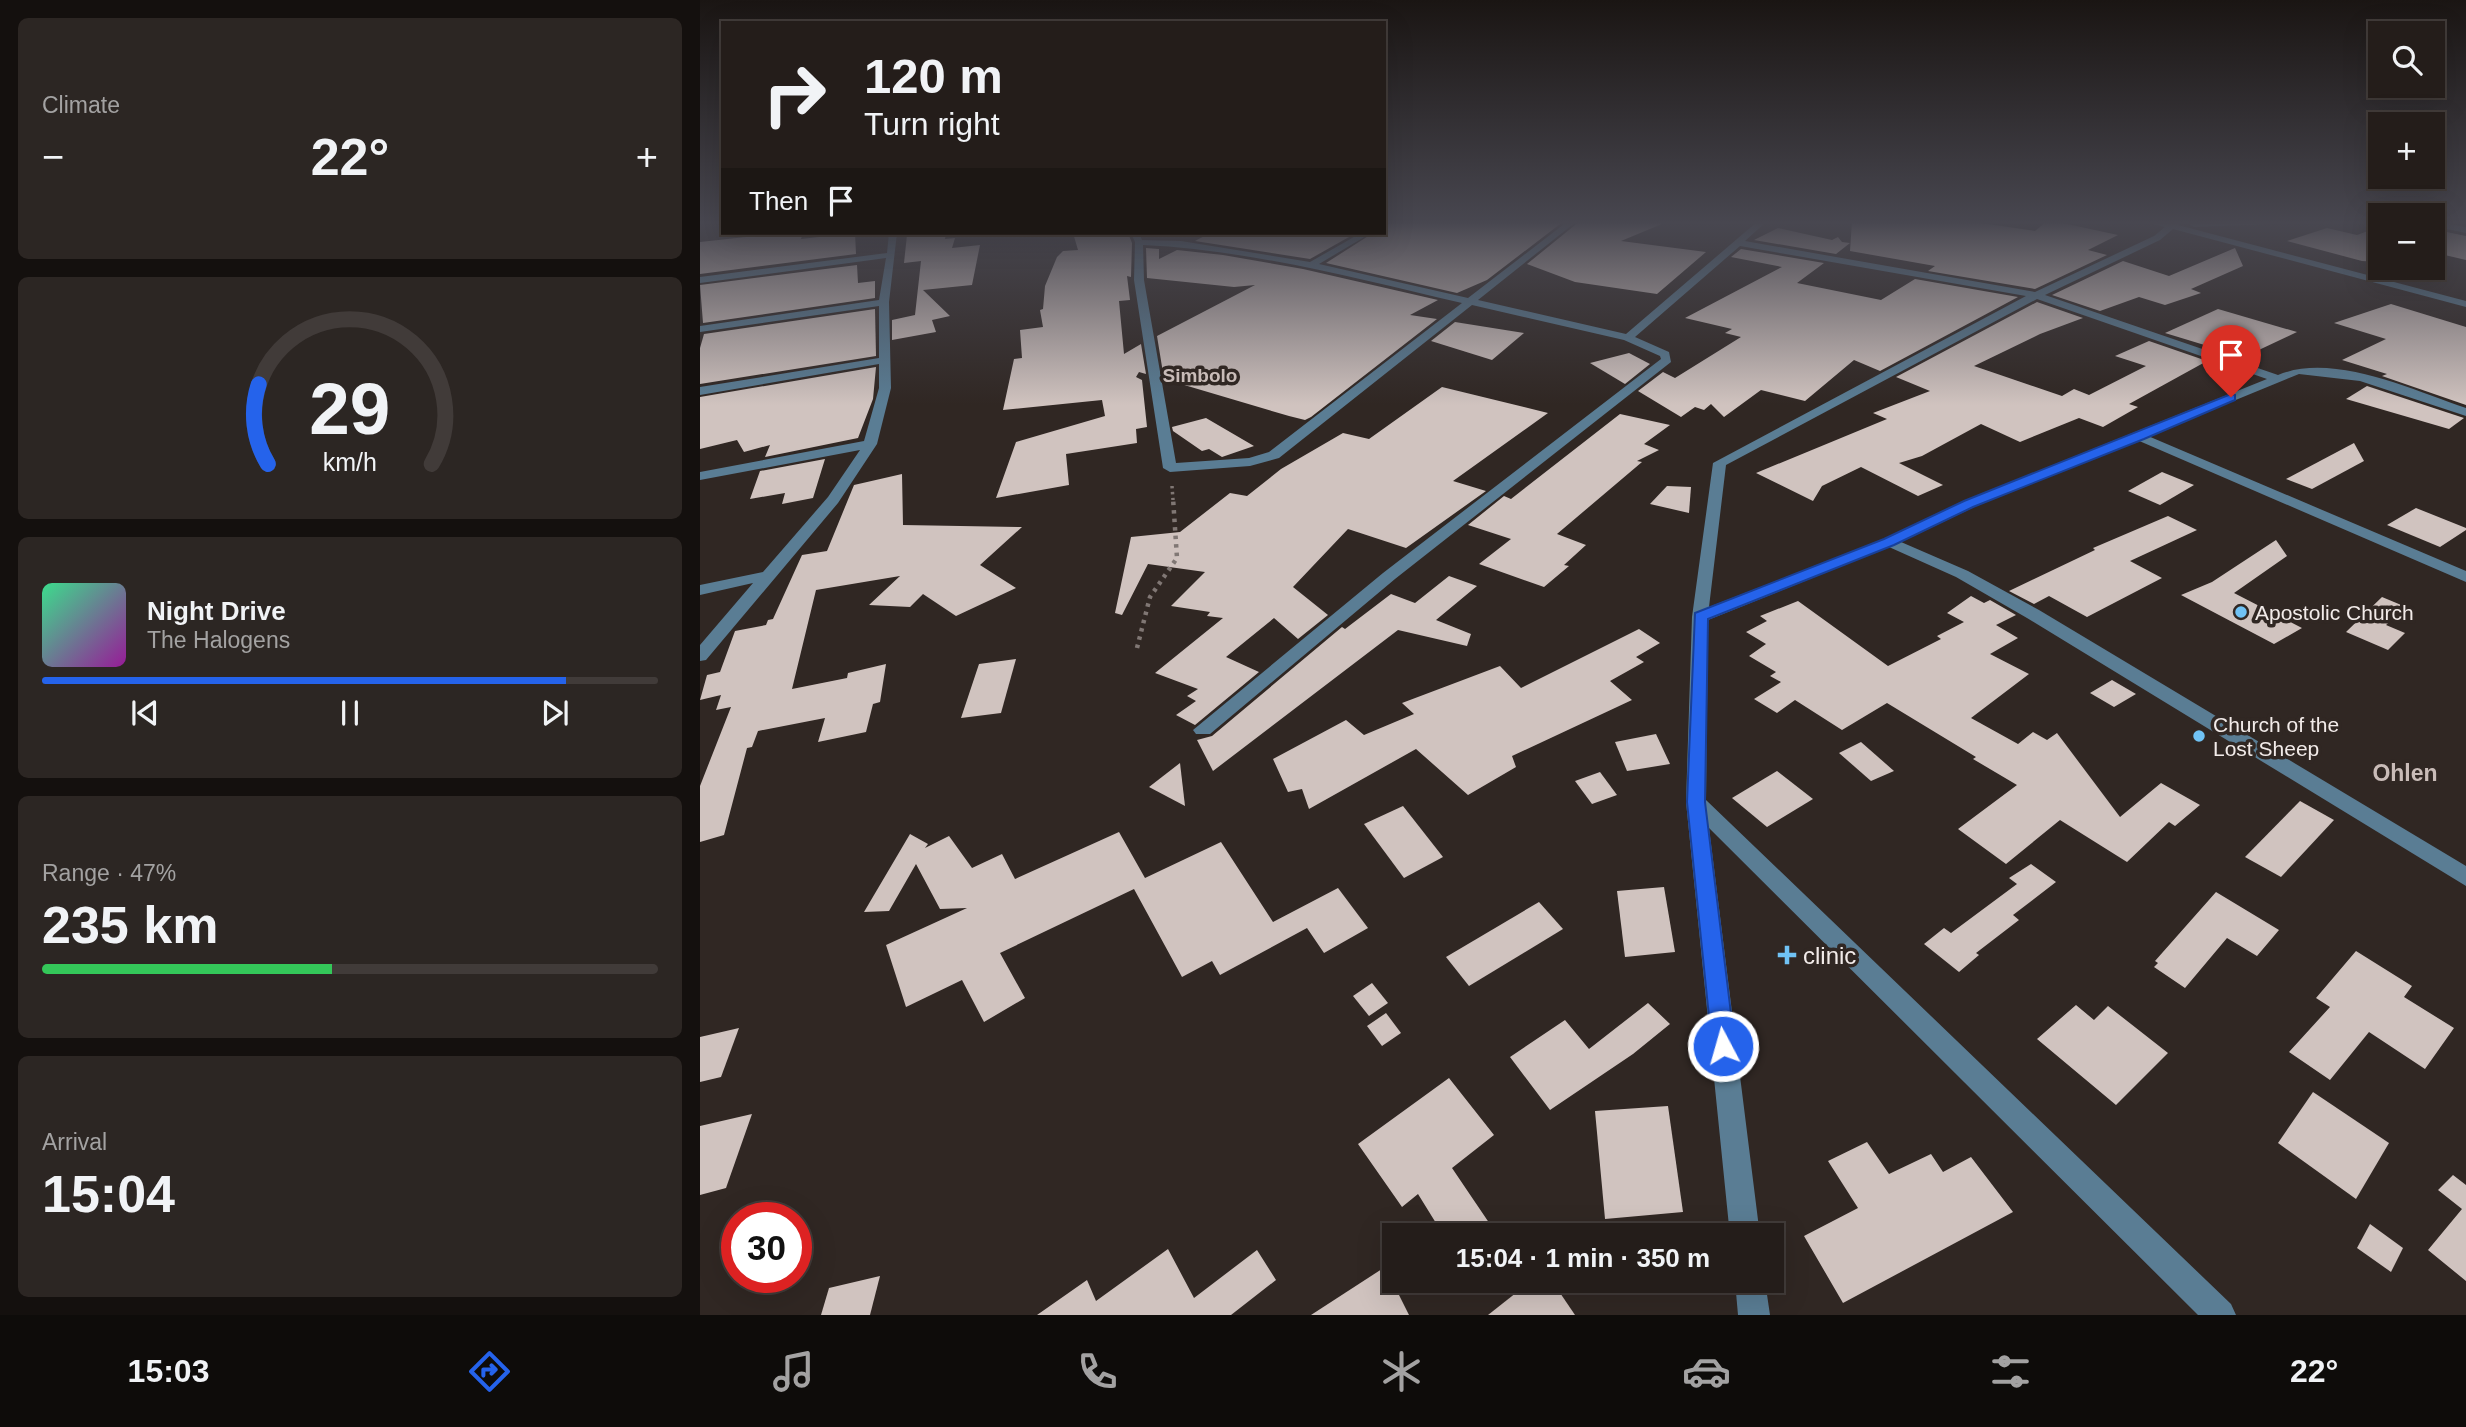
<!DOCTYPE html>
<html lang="en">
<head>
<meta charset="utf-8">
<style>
	:root { --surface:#241d1a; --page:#2c2623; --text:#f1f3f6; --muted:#a3a2a2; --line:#413b39; --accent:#2563eb }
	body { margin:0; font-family:Arial,sans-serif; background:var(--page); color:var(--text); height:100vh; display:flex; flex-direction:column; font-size:26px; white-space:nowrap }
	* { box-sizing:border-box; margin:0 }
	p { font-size:23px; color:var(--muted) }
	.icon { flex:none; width:38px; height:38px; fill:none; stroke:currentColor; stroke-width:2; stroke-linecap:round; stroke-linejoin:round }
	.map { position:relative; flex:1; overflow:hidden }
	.side { display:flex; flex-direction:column; gap:18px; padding:18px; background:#14100e; width:700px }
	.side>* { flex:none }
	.top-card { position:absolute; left:21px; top:21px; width:665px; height:214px; border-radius:0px; box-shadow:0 7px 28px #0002,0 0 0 2px var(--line); background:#241d1a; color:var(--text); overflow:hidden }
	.tools { position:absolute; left:1668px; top:21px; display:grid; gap:14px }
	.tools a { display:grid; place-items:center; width:77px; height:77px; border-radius:0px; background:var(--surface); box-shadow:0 7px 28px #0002,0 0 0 2px var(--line); font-size:35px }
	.speed { position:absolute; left:21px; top:1202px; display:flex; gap:14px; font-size:35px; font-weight:700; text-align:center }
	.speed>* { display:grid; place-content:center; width:91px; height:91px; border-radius:50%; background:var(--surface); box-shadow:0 7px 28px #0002,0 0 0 2px var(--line); line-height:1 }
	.speed .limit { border:10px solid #d22; background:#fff; color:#111 }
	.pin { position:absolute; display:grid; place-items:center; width:60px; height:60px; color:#fff; margin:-72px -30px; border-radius:50% 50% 50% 0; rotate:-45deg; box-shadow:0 0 7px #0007 }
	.pin .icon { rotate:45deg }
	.me { position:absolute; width:77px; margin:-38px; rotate:354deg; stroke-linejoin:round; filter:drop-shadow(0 0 5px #0008) }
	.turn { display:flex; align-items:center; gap:24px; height:147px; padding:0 28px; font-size:32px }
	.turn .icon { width:91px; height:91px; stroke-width:2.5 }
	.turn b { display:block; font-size:49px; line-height:60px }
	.then { display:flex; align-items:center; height:66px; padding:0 28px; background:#0003; gap:14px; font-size:26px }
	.big { font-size:52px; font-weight:700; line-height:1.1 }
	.side .tile { flex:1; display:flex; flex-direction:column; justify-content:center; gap:10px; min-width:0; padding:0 24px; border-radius:10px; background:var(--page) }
	.side .dial { align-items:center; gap:0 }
	.dial svg { height:182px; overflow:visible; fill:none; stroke:var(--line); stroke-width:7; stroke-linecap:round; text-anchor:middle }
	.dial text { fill:var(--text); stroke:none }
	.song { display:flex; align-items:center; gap:21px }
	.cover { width:84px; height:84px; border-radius:10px; background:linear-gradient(135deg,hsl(150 70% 55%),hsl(300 70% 35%)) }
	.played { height:7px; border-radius:4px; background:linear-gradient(90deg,var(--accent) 85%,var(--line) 85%) }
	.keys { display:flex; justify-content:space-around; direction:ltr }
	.heat { display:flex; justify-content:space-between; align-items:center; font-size:38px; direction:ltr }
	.charge { height:10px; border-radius:5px; background:linear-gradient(90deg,#34c759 47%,var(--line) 0) }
	.trip { position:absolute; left:682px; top:1223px; width:402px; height:70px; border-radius:0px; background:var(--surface); box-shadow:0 7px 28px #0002,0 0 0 2px var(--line); font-weight:700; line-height:70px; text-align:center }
	.menu { display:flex; height:112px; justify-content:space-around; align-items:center; background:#0e0c0a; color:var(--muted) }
	.menu .icon { width:49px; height:49px }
	.menu .active { color:var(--accent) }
	.menu b { font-size:32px; color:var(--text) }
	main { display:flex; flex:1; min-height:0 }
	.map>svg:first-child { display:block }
</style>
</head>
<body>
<main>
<section class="side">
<div class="tile"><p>Climate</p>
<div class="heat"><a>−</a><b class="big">22°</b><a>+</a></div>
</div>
<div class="tile dial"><svg viewBox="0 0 100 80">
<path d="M14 69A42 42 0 1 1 86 69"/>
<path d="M14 69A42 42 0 0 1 10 34" stroke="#2563eb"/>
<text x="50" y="56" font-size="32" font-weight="700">29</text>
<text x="50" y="72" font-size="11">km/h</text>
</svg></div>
<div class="tile">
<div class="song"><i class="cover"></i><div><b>Night Drive</b><p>The Halogens</p></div></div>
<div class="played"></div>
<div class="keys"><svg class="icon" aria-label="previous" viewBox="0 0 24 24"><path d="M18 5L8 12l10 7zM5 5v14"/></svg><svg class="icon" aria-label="pause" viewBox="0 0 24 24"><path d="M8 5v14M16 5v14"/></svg><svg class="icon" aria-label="next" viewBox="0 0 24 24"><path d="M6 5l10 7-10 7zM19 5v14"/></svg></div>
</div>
<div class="tile"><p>Range · 47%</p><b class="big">235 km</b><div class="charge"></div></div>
<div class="tile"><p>Arrival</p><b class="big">15:04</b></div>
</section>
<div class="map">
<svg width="1766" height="1315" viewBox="0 0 1766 1315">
	<rect width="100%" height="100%" fill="#302723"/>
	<g fill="#d0c3bf">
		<polygon points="693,221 864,221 787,280 757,293 626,263 673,233 684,233 684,227"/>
		<polygon points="880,221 969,221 921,241 1006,252 957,294 875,282 827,264"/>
		<polygon points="1152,221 1267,221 1335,231 1347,221 1353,221 1418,235 1388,250 1407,255 1335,289 1228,271 1235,266 1150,251"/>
		<polygon points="1078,228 1132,240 1138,237 1142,242 1150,243 1136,254 1054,240"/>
		<polygon points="1627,228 1657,235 1668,231 1680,234 1680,262 1662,261 1587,241"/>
		<polygon points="1732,229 1766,236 1766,260 1732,252"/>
		<polygon points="83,233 103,233 101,239 155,233 156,254 0,274 0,242"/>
		<polygon points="246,233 245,239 255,238 252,248 280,245 272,285 223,290 250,316 232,320 236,332 192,340 192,320 215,315 221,261 204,263 207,235"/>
		<polygon points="373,233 428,233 432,243 431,277 427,276 430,300 419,301 424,354 441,344 446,374 439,372 436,377 442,380 447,427 436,429 437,443 366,454 369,485 296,498 316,442 405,416 402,400 303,410 314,359 322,358 320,330 343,327 340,310 343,309 345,286 357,257 363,251 378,250"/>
		<polygon points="510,233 656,233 610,259 495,241"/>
		<polygon points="446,248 459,249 459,259 477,250 523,255 603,269 738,300 710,315 737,319 611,417 605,420 589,416 464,379 457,336 555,285 534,287 447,278"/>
		<polygon points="1535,248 1543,266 1491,289 1501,293 1465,305 1439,297 1400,311 1352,295 1423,261 1469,276"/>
		<polygon points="1041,249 1124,263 1097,283 1181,300 1215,279 1318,297 1180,371 1154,360 1105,401 1061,390 1024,417 1011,404 1004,410 995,407 981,417 938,391 963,372 975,378 1041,337 1025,333 1032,329 985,318 1082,267 1031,257"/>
		<polygon points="157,265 158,283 175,281 175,298 3,323 0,285"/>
		<polygon points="1337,302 1383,318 1340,334 1274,366 1362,396 1374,389 1389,395 1446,366 1415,356 1449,341 1507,361 1429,404 1438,407 1403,427 1379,418 1320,442 1281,424 1222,456 1199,463 1243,485 1218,496 1161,467 1122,486 1113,501 1056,473 1187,419 1173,413 1230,391 1196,377"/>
		<polygon points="1691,304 1766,327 1766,405 1682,376 1687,374 1642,360 1686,339 1634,323"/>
		<polygon points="175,309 176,356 0,384 0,348 4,334"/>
		<polygon points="1518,309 1597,332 1544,357 1465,333"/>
		<polygon points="755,322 824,333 792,360 731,341"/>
		<polygon points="929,353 950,364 925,384 890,363"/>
		<polygon points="176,367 173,399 158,438 65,457 70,445 44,452 37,440 0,449 0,397"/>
		<polygon points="1667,386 1764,418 1749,429 1646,399"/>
		<polygon points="742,387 848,413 753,481 786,491 706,548 648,529 593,587 628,615 598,639 574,618 526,657 559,672 495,725 476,715 496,701 487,696 498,689 455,673 523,618 507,616 510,612 471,606 505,572 448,564 422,615 415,613 431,537 480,532 530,493 547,496 581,469 643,433 669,439"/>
		<polygon points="920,414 970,425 944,444 959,450 937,461 942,462 857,534 886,545 864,565 869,566 844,587 779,564 811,539 768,525 804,496 811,499"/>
		<polygon points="506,418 554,446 522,457 509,449 502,451 473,431 472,427"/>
		<polygon points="1654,443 1664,461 1612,489 1586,479"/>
		<polygon points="125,459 113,498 82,504 85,493 50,499 60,471"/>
		<polygon points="1462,472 1494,485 1460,505 1428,491"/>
		<polygon points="202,474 203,525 322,527 280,565 316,588 256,616 223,594 210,607 169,605 200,576 116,590 92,689 147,678 148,673 186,664 180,702 173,704 166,732 118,742 125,718 58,731 52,747 47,748 24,835 0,842 0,786 31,707 16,710 21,695 0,700 7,675 20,672 35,631 66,625 68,620 73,619 102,555 127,551 154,485"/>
		<polygon points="967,486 991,487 989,513 950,504"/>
		<polygon points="1716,508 1766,528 1766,530 1740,547 1687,525"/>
		<polygon points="1468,516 1497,530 1430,561 1462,578 1387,617 1349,596 1334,604 1309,591 1395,550 1393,548"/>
		<polygon points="1576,540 1587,556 1534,593 1602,628 1574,644 1481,595 1512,582"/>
		<polygon points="749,576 777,586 736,620 771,634 767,646 698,630 513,771 497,740 512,736 642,627 645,629 691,594 715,603"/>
		<polygon points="1271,596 1284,603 1290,600 1316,615 1296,625 1318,638 1290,654 1329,674 1271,718 1318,744 1333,732 1347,740 1357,733 1420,817 1461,783 1500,805 1475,826 1469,822 1427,862 1360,820 1306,864 1258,829 1317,785 1273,759 1276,757 1187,703 1142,730 1095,700 1077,713 1054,699 1081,682 1070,676 1076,672 1049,656 1066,644 1046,632 1067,621 1060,616 1098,601 1188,666 1241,639 1237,636 1264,622 1247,613"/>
		<polygon points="1682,597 1706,607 1686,625 1705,633 1688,650 1646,632"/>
		<polygon points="939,629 960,643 936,657 944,662 910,681 932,700 812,756 816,767 768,795 716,749 609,809 602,789 588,792 573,759 646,720 664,735 714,714 702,703 800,666 821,688"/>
		<polygon points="316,659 301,713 261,718 279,664"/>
		<polygon points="1412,680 1436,694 1414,707 1390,693"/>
		<polygon points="956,734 970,764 927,771 915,742"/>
		<polygon points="1161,742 1194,771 1171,781 1139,753"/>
		<polygon points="480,763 485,806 449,787"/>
		<polygon points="1077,771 1113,799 1067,827 1032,798"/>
		<polygon points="900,772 917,795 892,804 875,781"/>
		<polygon points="1600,801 1634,820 1581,877 1545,857"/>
		<polygon points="703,806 743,857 704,878 664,824"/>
		<polygon points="419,832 445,878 521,842 573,922 638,888 668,928 624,953 607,928 520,975 512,961 482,977 434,889 300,953 325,998 284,1022 262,980 206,1007 186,945 267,908 240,909 216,864 189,911 164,912 210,834 228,844 225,848 249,836 272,868 302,854 315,879"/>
		<polygon points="1331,864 1356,882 1313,915 1319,920 1276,953 1279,955 1259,972 1224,944 1244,928 1251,933 1317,884 1309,878"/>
		<polygon points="964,887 975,952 925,957 917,891"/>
		<polygon points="1516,892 1579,930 1557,956 1527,938 1485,988 1454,967 1458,963 1455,961"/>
		<polygon points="839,902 863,929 769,986 746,957"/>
		<polygon points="1656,951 1712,986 1704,997 1754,1028 1725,1069 1669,1032 1630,1080 1589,1052 1630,1007 1616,998"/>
		<polygon points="672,983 688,1003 669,1016 653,996"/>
		<polygon points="948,1003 970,1024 933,1054 850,1110 810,1057 865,1020 889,1049"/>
		<polygon points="1376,1005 1394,1020 1408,1006 1468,1053 1416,1105 1337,1039"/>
		<polygon points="686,1013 701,1033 682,1046 667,1026"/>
		<polygon points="39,1028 21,1077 0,1082 0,1037"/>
		<polygon points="749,1078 794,1135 752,1168 798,1236 744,1236 718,1194 702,1207 658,1144"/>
		<polygon points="1613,1092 1689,1143 1656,1199 1578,1143"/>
		<polygon points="968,1106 983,1212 905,1219 895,1111"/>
		<polygon points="52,1114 26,1188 0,1195 0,1126"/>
		<polygon points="1167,1142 1189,1174 1231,1154 1243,1172 1271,1157 1313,1212 1143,1303 1104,1236 1158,1208 1128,1161"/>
		<polygon points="1753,1175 1766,1185 1766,1281 1728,1250 1762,1209 1738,1190"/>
		<polygon points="1670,1224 1703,1248 1691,1272 1657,1248"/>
		<polygon points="468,1249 494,1298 557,1250 576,1280 531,1315 337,1315 387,1280 396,1301"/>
		<polygon points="685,1267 709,1315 611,1315"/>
		<polygon points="180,1276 170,1315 121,1315 129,1288"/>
		<polygon points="831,1281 852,1281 875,1315 788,1315"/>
	</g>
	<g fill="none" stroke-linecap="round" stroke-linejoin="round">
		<polyline stroke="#807774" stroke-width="3.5" stroke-dasharray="2.5 3.5" stroke-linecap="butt" points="472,486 473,500"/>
		<polyline stroke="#807774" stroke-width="4.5" stroke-dasharray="3.5 5" stroke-linecap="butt" points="437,648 450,597 477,558 473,498"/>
		<g fill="#5a7d94" fill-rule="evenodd">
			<polygon points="684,221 691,221 684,225"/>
			<path d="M868 221H877L778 300 926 334 1058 221H1067L1045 241 1335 292 1454 236 1465 227 1441 221H1481L1478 225 1766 301V307L1473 229 1460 240 1345 295 1578 375C1633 352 1712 390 1766 408V416L1660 381 1599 374 1448 436 1766 571V582L1437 440 1274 507 1201 542 1268 571 1339 610 1766 866V886L1327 618 1256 577 1189 547 1008 620 1006 800 1531 1304 1536 1315H1498L1009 828 1060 1236H1030L986 802 992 617 1013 463 1326 296 1040 246 935 337 969 352 971 362 695 579 510 734H496L493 730 683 573 961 359 960 356 924 340 772 305 579 458 550 466 470 472 463 468 434 280 435 242 431 233H439L442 240 481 241 610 262 661 233H671L619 264 768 298ZM443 245C551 250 657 279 762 303L569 452 549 458 476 463 444 280ZM1337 299 1567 379 1264 501 1184 539 1009 607 1026 465Z"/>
			<polygon points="1574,221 1570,224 1494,227 1490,224 1508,221"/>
			<polygon points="1732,221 1766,227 1766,233 1732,226"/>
			<polygon points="189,233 197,233 189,302 191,388 177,444 138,503 6,660 0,661 0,645 53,583 0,595 0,585 63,572 128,497 160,450 0,480 0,472 164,441 179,388 179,364 0,395 0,387 179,358 179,306 0,332 0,326 179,300 186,258 0,283 0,277 187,253"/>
			<polygon points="1035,1281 1065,1281 1070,1315 1038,1315"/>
		</g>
	</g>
	<linearGradient id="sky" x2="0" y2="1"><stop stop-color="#1a1513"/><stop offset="0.55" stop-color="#484750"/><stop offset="1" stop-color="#484750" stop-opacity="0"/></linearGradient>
	<rect width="1766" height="405" fill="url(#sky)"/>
	<polygon fill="#2563eb" stroke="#184099" stroke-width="2" points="1531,394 1535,395 1535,400 1444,439 1273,507 1194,545 1008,619 1005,802 1035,1046 1032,1053 1023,1056 1015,1053 1012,1046 987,802 995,613 1184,539 1264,501"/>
	<g fill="#70c2f4" stroke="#302723" stroke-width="2.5">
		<circle cx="1541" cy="612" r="7"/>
		<circle cx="1499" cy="736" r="7"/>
		<path d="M1083.5 944.5h7v7h7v7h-7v7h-7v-7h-7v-7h7z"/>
	</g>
	<g text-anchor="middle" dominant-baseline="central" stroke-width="7" stroke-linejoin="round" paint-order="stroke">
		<g font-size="19" font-weight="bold" fill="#c9bcb8" stroke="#302723">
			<text x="500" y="375">Simbolo</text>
		</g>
		<g font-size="21" fill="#f2ebe9" stroke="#302723" text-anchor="start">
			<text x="1555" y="612">Apostolic Church</text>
			<text x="1513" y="724">Church of the<tspan x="1513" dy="24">Lost Sheep</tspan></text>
		</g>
		<g font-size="23" font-weight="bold" fill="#c9bcb8" stroke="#302723">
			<text x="1705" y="773">Ohlen</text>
		</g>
		<g font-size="24" fill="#f2ebe9" stroke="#302723" text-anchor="start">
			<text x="1103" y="955">clinic</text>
		</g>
	</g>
</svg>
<div class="tools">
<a><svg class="icon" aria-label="search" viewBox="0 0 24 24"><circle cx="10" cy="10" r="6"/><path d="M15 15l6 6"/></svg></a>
<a>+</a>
<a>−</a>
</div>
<div class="speed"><div class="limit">30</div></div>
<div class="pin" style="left:1531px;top:397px;background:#d93025"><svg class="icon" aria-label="arrive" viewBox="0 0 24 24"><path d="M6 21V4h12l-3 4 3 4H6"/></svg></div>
<svg class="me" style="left:1023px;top:1046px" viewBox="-20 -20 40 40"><circle r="17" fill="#2563eb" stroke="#fff" stroke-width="3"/><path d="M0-11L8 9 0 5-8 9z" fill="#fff"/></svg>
<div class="trip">15:04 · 1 min · 350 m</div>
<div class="top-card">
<div class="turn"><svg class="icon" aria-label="right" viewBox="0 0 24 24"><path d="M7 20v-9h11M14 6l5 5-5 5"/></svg><div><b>120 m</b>Turn right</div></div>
<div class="then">Then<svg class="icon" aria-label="arrive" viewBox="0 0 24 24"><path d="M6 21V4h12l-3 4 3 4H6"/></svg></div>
</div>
</div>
</main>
<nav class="menu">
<b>15:03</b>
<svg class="icon active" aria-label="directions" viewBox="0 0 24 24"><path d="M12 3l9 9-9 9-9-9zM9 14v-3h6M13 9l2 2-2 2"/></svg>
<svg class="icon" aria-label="music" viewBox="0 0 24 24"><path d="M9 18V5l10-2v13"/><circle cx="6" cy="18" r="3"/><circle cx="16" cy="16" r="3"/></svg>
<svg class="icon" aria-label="phone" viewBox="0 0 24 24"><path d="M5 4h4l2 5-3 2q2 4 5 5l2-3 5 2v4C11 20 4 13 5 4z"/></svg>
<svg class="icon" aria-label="climate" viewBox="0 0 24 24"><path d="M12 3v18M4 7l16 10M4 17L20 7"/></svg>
<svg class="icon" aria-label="car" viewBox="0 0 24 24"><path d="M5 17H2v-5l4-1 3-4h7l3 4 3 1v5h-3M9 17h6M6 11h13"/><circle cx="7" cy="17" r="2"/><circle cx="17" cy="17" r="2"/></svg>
<svg class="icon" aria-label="filters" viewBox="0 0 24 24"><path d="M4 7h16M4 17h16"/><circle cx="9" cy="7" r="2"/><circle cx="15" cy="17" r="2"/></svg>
<b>22°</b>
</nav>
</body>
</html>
